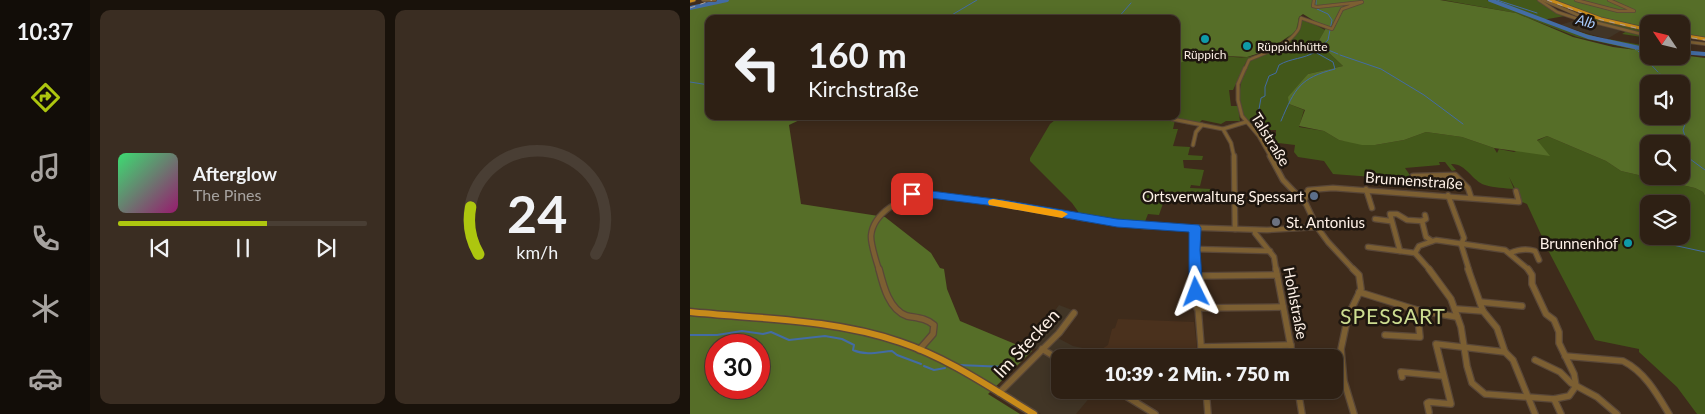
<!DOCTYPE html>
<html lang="de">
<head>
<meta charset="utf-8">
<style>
	:root { --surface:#2e2014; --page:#3a2d22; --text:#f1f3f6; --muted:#a7a3a0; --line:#493e34; --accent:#adc60f }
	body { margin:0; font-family:Lato,sans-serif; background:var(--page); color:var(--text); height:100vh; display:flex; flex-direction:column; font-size:19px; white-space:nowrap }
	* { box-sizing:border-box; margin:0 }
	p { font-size:16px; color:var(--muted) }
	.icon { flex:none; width:28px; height:28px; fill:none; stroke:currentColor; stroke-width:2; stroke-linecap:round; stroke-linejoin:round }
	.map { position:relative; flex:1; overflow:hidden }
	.details { display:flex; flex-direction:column; gap:10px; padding:10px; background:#19120b; width:600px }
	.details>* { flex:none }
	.guide { position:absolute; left:15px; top:15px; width:475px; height:105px; border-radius:10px; box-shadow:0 2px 12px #0003,0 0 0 1px var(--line); background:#2e2014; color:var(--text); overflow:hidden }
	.needle { width:32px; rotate:305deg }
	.tools { position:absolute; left:950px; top:15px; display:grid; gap:10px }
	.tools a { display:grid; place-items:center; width:50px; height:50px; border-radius:10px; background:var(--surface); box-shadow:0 2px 12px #0003,0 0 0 1px var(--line); font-size:25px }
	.speed { position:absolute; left:15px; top:334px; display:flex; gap:10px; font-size:25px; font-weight:700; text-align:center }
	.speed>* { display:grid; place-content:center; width:65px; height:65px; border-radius:50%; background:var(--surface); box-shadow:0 2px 12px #0003,0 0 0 1px var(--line); line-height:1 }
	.speed .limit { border:8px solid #d22; background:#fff; color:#111 }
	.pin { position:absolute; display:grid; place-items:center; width:42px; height:42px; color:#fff; margin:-21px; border-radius:10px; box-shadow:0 2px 8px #0006 }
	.me { position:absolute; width:55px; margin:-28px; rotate:357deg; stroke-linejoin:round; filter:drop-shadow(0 0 4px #0008) }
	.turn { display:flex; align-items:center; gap:18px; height:105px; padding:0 20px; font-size:22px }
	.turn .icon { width:65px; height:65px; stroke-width:2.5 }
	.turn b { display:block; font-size:35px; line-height:42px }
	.details .card { flex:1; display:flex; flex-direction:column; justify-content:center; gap:8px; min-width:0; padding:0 18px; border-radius:10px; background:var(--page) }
	.details .dial { align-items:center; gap:0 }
	.dial svg { height:130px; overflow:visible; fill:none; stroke:var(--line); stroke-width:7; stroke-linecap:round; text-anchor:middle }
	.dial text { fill:var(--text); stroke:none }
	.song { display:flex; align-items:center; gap:15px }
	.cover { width:60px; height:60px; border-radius:8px; background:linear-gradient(135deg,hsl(140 70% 55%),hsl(320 70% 35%)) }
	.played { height:5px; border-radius:2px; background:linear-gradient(90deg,var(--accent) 60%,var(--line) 60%) }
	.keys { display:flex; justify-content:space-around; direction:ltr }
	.details .tiles { flex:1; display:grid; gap:10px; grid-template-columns:repeat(2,1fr) }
	.trip { position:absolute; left:361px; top:349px; width:292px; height:50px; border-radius:10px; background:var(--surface); box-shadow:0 2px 12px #0003,0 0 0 1px var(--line); font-weight:800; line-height:50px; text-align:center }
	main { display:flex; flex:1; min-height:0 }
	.tabs { display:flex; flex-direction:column; width:90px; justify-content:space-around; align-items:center; background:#120d08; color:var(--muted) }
	.tabs .icon { width:35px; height:35px }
	.tabs .current { color:var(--accent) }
	.tabs b { font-size:22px; color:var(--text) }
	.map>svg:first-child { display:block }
</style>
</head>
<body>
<main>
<nav class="tabs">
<b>10:37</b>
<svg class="icon current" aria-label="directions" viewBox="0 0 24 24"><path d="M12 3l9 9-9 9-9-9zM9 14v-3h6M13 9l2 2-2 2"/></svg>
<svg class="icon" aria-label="music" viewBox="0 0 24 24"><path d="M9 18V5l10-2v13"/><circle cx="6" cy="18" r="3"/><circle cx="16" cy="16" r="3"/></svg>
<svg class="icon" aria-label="phone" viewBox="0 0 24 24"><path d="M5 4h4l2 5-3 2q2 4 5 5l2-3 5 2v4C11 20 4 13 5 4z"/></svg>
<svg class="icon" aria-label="climate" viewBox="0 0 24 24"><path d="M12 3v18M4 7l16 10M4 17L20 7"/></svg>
<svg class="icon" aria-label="car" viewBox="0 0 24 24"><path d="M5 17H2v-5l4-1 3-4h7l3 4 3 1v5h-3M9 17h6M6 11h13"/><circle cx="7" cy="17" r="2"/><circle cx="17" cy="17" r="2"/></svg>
</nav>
<section class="details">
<div class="tiles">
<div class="card">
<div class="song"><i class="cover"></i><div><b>Afterglow</b><p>The Pines</p></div></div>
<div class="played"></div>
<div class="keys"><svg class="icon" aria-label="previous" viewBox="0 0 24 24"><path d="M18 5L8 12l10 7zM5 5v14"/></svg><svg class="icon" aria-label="pause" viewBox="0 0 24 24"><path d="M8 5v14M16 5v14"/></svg><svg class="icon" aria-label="next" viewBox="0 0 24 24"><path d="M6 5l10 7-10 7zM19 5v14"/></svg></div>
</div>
<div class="card dial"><svg viewBox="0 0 100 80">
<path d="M14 69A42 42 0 1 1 86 69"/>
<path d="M14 69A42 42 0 0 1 9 40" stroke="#adc60f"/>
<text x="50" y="56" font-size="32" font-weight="700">24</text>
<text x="50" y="72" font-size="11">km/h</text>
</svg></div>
</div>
</section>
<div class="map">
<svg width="1015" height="414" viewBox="0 0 1015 414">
	<rect width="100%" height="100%" fill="#3e2b1b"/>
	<g fill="#413526">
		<polygon points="892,18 932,30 917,39 870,25"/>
		<polygon points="369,305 382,310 375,321 362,335 383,346 393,348 384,357 370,358 370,390 406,390 386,414 351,414 315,393 315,391 353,352 340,346"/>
	</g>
	<polygon fill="#4a311d" points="428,319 504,322 508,357 407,357 412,349 418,345 422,329 425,328"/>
	<g fill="#43581a" fill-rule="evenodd">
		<polygon points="753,0 797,0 822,9 801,0 847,0 875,16 852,20 825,10 866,27 946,50 887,37 826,13"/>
		<polygon points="854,0 859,0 955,30 954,35 959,36 959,50 923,42 918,39 957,46 952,37 932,34 937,31 893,18 899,15"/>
		<path d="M613 18 635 30 624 49 637 51 653 66 618 74 599 104 614 110 609 127 634 131 649 140 685 145 714 140 736 132 772 137 804 148 807 153 809 149 824 152 857 136 916 161 931 171 1005 188 1013 192 1015 196V414H1007L987 387 949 352V349L905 340 859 252 837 204 832 202 819 177 824 189C815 188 804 188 795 185 782 181 776 163 761 164L766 170 762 171 755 162H749L750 165 715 168 726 184 685 182 683 177 643 174 634 161 608 157 604 152 605 145 580 142 576 136 586 135V130H568L559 121H557C543 103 552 81 556 62L543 90H539L541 106H548L550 121H536L531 124 512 120 509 123 480 119 485 120 483 129H488L483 146 500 147 498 155 513 156 512 160H493L494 168 514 170 510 186 501 185 500 188 521 189V194L477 192 469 215 458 214 454 224 392 217 382 203 340 161V158L360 124 370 116H486V64C495 61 506 55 516 55 529 54 545 59 558 57 577 54 604 41 607 20ZM959 204H991V236H959Z"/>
	</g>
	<g fill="#566e28" fill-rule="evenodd">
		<path d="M29 0H750L826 13 883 37 923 47 946 50 910 41 843 18 923 42 959 50V56L991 55 1015 58V196L1013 192 1005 188 931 171 916 161 857 136 847 140 860 156 804 148 772 137 736 132 714 140 685 145H672L649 140 634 131 609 126 615 110 599 104 598 97 618 74 653 66 637 51 624 49 636 28 613 14 609 17 606 30 602 34 579 50 557 57 514 55 486 64V19H19V116H118L99 125 111 204 195 217 241 253 250 268 254 269 257 289 270 321 342 351 298 394 330 414H0V9ZM959 84H991V116H959ZM959 144H991V176H959ZM26 345H69V388H26Z"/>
		<polygon points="863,0 1015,0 1015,38 991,34 991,24 959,24 959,29 921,21"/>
	</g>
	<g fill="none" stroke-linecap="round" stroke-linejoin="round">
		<g stroke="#436ca4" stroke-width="1">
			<polyline points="626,0 626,6"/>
			<polyline points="807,0 847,13"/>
			<polyline points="255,19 287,0"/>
			<polyline points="427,19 441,3"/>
			<polyline points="631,47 648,54"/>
			<polyline points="945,48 946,50"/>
			<polyline points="948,51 968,72"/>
			<polyline points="650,55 691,69 734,95 773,124"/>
			<polyline points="970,74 973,76 974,84"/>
			<polyline points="0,82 19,85"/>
			<polyline points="988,116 995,124 993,130 997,143 996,152 1000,159 1015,170"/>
			<path d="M591 121C605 88 610 78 645 69L643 62 625 52 638 40 642 20 638 14 627 9"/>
			<path d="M566 126 571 98 575 96V87L579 76 586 73 589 65C601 58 614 59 625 52"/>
			<polyline points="969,242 1015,252"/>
		</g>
		<g stroke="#436ca4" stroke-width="2">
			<path d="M0 335H27L52 331 73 334 81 332 99 340 135 336 152 339 164 345 163 350C176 356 189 352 202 351L207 355 231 364"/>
			<polyline points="268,365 317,367"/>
			<polyline points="234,366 244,370 255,368"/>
		</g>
		<g stroke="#436ca4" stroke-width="4">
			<polyline points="800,0 898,37 959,50"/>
			<polyline points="0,8 37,0"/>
			<polyline points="991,52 1015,54"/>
		</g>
		<g stroke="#594738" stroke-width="4">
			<g id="minor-far3">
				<polyline points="13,0 25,0"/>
				<polyline points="849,0 867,12 888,19"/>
				<polyline points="853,0 904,22 959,36"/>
				<polyline points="886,0 928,11 944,11 919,0"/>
				<polyline points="991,41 1015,44"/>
				<path d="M555 69 559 60C575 53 598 46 608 30 610 27 610 21 611 18L642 29 652 9 672 2 627 7 623 6 624 0"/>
			</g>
		</g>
		<g stroke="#594738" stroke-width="5">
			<g id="minor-far2">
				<polyline points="555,68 548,84 548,100 552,116 569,136 581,157"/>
				<polyline points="482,119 533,129 541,143 544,157"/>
				<polyline points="533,129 556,122"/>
				<polyline points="503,145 506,132 512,125"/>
			</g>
		</g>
		<g stroke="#594738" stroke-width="7">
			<g id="minor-far1">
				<polyline points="544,156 545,229"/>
				<polyline points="580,156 593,180 616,204 627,227 638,242 664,270"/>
				<polyline points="723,176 765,175 778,188 781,197"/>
				<polyline points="676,189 682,208"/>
				<polyline points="758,195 774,238 771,244 779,270"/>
				<polyline points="614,202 618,190 643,188 829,202 826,191"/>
				<polyline points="685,219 700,221"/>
				<polyline points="732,221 736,237 742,241"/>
				<polyline points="732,221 736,219 735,215"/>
				<polyline points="505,228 506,270"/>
				<polyline points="565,230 565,233 584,257 586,270"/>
				<polyline points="678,247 725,253"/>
				<polyline points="504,249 580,251"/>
				<polyline points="710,251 700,214 707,214 717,220 732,221"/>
				<path d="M820 253C829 249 836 248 845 251L849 260"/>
				<path d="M189 270C186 260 181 246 181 236 183 212 213 197 233 194L313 203 393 218 455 226 577 230 627 227"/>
				<polyline points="740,270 725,253 729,246 746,240 815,250 839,270"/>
			</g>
		</g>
		<g stroke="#594738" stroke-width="8">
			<g id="minor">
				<path d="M189 269C193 285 199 310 217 316 227 318 236 318 244 325L243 334 229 350"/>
				<polyline points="505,269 512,358"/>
				<polyline points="586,269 603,358"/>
				<polyline points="663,269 669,275 671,289 658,316 651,349 654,381 664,414"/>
				<polyline points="739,269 761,299 771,327 777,366 782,383 795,394 864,399 879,396 886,386 884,374 869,343 869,332 864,320 856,314 842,284 842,275 838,269"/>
				<polyline points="778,269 793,311 807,328 815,352 823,360 845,414"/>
				<polyline points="505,276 587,275"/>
				<polyline points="669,292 727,310 767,317"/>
				<polyline points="790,302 832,306"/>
				<polyline points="507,308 593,307"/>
				<polyline points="766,309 793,311"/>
				<polyline points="695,335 730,337 727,310"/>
				<polyline points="511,347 601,345"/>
				<polyline points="352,349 370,360"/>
				<path d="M875 356 933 361C955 372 967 394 979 414"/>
				<polyline points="845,360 870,372 881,383 907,397 927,414"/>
				<polyline points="712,377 711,372 753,376"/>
				<polyline points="426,390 465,414"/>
				<polyline points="516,390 518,414"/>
				<polyline points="608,390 612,414"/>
				<polyline points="516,391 582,390"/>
				<polyline points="309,393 369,333 384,313"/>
				<polyline points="864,399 871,414"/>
				<polyline points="445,401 453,390"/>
				<polyline points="739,412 737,403 739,402 761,404 746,344 815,352"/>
			</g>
		</g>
		<g stroke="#594738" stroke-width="4.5">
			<g id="major-far1">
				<polyline points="860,0 911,19 959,30"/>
				<polyline points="0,1 4,0"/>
				<polyline points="991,35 1015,39"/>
			</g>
		</g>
		<g stroke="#594738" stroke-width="9">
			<path id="major" d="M0 312C70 319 143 319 210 342 258 358 301 388 344 414"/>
		</g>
		<use href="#minor-far3" stroke="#7c5f32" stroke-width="2.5"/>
		<use href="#minor-far2" stroke="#7c5f32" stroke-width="3"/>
		<use href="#minor-far1" stroke="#7c5f32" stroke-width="4.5"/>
		<use href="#minor" stroke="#7c5f32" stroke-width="5.5"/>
		<use href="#major-far1" stroke="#c88b1a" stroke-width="3"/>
		<use href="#major" stroke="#c88b1a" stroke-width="6"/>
		<g stroke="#b0a194" stroke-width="1" stroke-dasharray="5.5 5.5" stroke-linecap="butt">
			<polyline points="857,0 908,19 959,31"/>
			<polyline points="0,8 22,0"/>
			<polyline points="991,36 1015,40"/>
		</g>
	</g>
	<polygon fill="#1a73e8" stroke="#114b97" points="233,190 313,200 427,219 509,225 511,228 510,250 513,292 511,295 501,295 499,292 499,232 427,227 313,207 233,197 222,198 216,194 222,191"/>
	<polygon fill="#f59e0b" points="303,199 372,211 378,214 372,218 299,205 298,202 299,200"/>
	<g fill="#0f9aa8" stroke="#1e160f" stroke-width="2">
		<circle cx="515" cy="39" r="5"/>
		<circle cx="557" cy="46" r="5"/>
		<circle cx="938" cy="243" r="5"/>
	</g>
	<circle fill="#5c6f8a" stroke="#1e160f" stroke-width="2" cx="624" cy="196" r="5"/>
	<circle fill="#6b7280" stroke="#1e160f" stroke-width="2" cx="586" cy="222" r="5"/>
	<g text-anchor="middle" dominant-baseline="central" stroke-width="5" stroke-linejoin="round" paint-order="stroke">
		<g font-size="12" fill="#fef1e7" stroke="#1e160f" text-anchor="start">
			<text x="567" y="46">Rüppichhütte</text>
			<text x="515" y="54" text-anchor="middle">Rüppich</text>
		</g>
		<g font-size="14" font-style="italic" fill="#a8cbfc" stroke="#1e160f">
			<text transform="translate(896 21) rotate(15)">Alb</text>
		</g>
		<g font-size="15" fill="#fef1e7" stroke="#1e160f">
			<text transform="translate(581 139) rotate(58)">Talstraße</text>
			<text transform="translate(724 180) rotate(4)">Brunnenstraße</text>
			<text transform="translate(606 303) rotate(79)">Hohlstraße</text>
		</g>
		<g font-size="15" fill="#fef1e7" stroke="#1e160f" text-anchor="end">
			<text x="614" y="196">Ortsverwaltung Spessart</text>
			<text x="596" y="222" text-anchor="start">St. Antonius</text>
			<text x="928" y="243">Brunnenhof</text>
		</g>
		<g font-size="18" fill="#fef1e7" stroke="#1e160f">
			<text transform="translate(336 343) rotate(-47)">Im Stecken</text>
		</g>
		<g font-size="21" letter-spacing="1" fill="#ccdc90" stroke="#1e160f">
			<text x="703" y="315">SPESSART</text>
		</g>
	</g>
</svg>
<div class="tools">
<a><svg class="needle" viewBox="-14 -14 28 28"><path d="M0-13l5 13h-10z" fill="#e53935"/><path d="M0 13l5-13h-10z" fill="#a7a3a0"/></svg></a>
<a><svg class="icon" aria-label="sound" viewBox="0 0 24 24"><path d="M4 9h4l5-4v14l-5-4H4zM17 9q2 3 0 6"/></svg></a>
<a><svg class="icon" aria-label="search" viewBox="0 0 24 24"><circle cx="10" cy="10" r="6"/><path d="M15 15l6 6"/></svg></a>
<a><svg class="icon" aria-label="layers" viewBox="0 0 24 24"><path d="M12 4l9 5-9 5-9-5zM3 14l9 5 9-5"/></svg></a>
</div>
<div class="speed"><div class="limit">30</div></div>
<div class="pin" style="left:222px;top:194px;background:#d93025"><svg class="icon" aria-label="arrive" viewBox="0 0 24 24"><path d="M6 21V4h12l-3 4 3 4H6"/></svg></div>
<svg class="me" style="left:506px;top:292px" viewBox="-20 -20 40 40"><path d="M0-17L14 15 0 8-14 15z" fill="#1a73e8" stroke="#fff" stroke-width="4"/></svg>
<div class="trip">10:39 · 2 Min. · 750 m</div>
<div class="guide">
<div class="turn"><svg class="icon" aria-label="left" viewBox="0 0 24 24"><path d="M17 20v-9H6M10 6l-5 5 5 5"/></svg><div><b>160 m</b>Kirchstraße</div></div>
</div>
</div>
</main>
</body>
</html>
